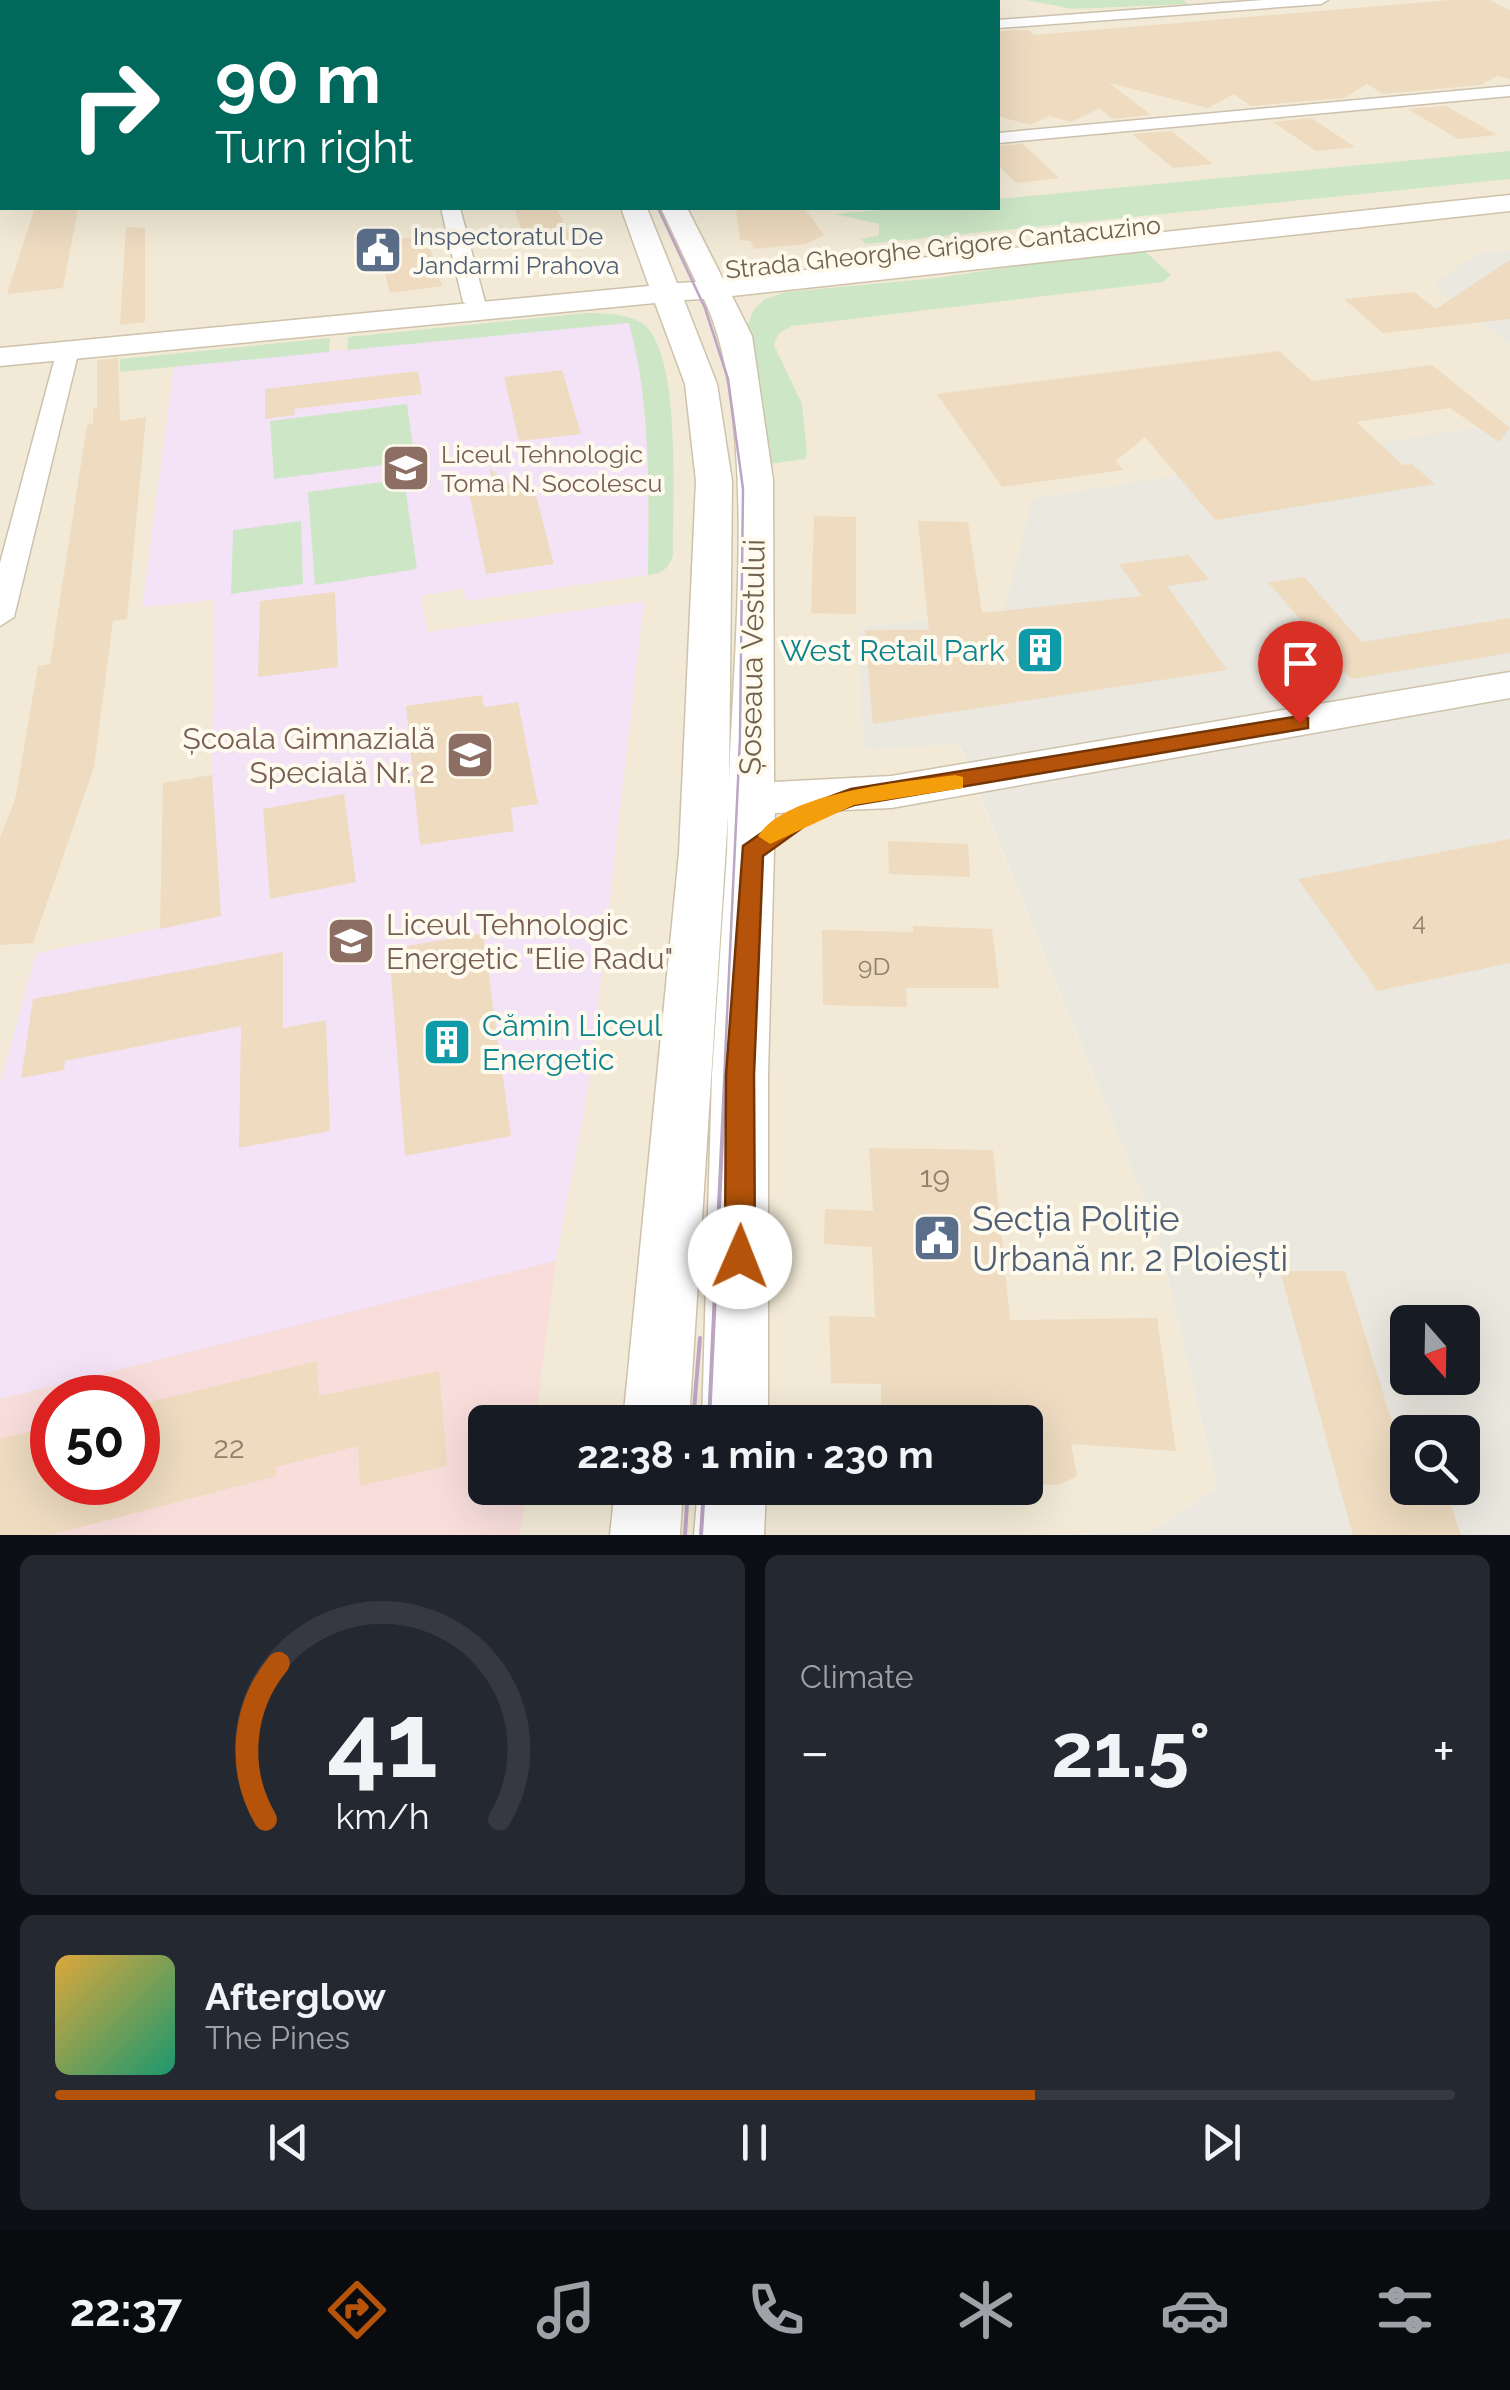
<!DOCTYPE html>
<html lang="en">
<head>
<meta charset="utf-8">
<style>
	:root { --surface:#171b24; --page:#242831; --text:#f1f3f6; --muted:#9ea1a6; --line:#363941; --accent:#b45309 }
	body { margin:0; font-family:Raleway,sans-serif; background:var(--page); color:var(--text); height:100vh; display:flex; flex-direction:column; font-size:38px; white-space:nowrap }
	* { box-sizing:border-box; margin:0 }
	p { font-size:32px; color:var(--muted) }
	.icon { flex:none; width:55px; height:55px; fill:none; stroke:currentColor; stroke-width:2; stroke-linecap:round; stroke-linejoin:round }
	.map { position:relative; height:1535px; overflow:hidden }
	.drawer { display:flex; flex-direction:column; gap:20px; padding:20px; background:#0d0f14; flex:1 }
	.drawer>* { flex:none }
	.hud { position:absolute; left:0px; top:0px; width:1000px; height:210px; box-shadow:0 10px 40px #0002; background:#00695c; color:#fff; overflow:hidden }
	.needle { width:65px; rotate:160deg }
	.tools { position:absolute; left:1390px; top:1305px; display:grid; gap:20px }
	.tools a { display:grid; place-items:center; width:90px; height:90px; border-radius:15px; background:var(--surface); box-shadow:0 10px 40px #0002; font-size:50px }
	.speed { position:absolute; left:30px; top:1375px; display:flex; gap:20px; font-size:50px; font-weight:700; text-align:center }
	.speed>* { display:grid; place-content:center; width:130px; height:130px; border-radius:50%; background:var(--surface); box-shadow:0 10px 40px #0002; line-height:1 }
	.speed .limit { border:15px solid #d22; background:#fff; color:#111 }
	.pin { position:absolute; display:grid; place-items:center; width:85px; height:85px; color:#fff; margin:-102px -42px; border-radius:50% 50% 50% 0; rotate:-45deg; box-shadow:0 0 10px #0007 }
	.pin .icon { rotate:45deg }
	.me { position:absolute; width:110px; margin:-55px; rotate:1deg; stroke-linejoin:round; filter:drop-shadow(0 0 8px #0008) }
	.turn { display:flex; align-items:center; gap:35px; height:210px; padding:0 50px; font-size:45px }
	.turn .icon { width:130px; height:130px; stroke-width:2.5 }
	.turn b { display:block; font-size:70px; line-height:85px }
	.big { font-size:75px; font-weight:700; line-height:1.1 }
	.drawer .card { flex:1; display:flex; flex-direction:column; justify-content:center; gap:15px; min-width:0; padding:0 35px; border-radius:15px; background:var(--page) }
	.drawer .dial { align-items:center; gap:0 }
	.dial svg { height:260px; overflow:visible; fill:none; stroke:var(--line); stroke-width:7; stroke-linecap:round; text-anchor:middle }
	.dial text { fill:var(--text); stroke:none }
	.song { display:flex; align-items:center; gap:30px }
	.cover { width:120px; height:120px; border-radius:15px; background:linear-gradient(135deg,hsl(40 70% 55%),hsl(160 70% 35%)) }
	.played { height:10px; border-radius:5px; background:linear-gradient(90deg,var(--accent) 70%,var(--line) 70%) }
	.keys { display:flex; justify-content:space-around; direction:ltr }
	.heat { display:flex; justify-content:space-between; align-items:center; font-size:55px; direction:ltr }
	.drawer .tiles { flex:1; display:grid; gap:20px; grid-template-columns:1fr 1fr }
	.card:last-child { grid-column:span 2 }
	.trip { position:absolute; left:468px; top:1405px; width:575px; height:100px; border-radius:15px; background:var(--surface); box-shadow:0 10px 40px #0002; font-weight:700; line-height:100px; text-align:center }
	.tabs { display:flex; height:160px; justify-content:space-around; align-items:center; background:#090b0e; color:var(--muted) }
	.tabs .icon { width:70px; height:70px }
	.tabs .on { color:var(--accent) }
	.tabs b { font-size:45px; color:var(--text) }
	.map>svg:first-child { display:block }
</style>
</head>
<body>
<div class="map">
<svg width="1510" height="1535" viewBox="0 0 1510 1535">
	<rect width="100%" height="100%" fill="#fbf7e7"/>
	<path fill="#f2ead6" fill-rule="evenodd" d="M0 0H1510V250L1479 253 1442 293 1510 344V422L1406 442 1005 613 860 627 863 750 958 743 1157 1233 1217 1487 1151 1531 1050 1535H0ZM2 2H998V208H2ZM52 1398H138V1482H52ZM485 1422H1025V1488H485Z"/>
	<g fill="#ebe8e0" fill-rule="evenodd">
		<polygon points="1510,250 1510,344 1442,293 1436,282 1479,253"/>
		<path d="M1510 422V1535H1050L1151 1531 1217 1487 1157 1233 959 744 863 750 859 627 1004 612 1032 499ZM1408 1322H1462V1378H1408ZM1408 1432H1462V1488H1408Z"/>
	</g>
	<polygon fill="#f4e3f7" points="629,322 639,362 649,456 648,575 467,601 463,588 421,596 428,632 644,601 588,1089 556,1261 0,1399 0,1084 36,953 221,916 212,775 214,600 142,607 174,366"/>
	<path fill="#f8dddb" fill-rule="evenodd" d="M556 1261 535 1422H485V1488H527L520 1535H0V1399ZM52 1398H138V1482H52Z"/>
	<g fill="#cde7c6">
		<polygon points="1026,0 1183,0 1188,4 1073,9"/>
		<polygon points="1510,151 1510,179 865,244 862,239 879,235 879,224 835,214 901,208 998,208 998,199"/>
		<polygon points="1130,249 1147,253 1171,275 1163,282 792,326 778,334 774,345 802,404 807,453 805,459 770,464 748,324 754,309 765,299 786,292 937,278"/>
		<path d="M587 313C604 313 634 314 647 327 682 366 672 504 673 556 668 569 662 574 648 575 649 490 651 405 629 323L347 350 348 337Z"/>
		<polygon points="330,338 329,352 120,372 120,359"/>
		<polygon points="407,404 415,461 274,479 270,421"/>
		<polygon points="404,479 417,569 315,585 308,492"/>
		<polygon points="301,521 303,584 231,594 233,530"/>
	</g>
	<g fill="#eedbc0">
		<polygon points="1450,0 1489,0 1510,10 1510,79 1497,76 1481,85 1383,94 1367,84 1344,98 1251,106 1234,94 1208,108 1109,83 1151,115 1112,119 1100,108 1071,122 1049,116 1030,125 998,116 998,31 1028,30 1035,35"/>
		<polygon points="1446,106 1497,135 1458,139 1408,109"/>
		<polygon points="1311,118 1355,147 1316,151 1273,122"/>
		<polygon points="1171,131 1213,164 1173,168 1132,134"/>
		<polygon points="1023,144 1059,178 1016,183 998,165 998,146"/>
		<polygon points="35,208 78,208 63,288 7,294"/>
		<polygon points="514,208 557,208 571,240 527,245"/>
		<polygon points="736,208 804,208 824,235 806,244 754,249 750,241 740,240"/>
		<polygon points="126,227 145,228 145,322 120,325"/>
		<polygon points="426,236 442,286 390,293 377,241"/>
		<polygon points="1510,260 1510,319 1383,333 1344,299 1414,292 1436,309"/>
		<polygon points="1279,351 1312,381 1432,365 1510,428 1499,442 1450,408 1356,422 1403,465 1412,464 1435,484 1215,520 1145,437 1116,461 1123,470 1002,487 937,394"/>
		<polygon points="118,358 120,421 146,417 127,619 113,621 94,767 33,943 0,945 0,838 15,800 38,666 50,664 87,425 93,424 93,409 97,408 97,360"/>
		<polygon points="562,370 581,434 519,441 504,377"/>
		<polygon points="418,371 422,394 294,409 295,415 265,419 265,389"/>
		<polygon points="489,468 513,487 533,485 554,564 486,574 469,493 495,490"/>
		<polygon points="814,516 856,517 856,614 811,613"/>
		<polygon points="918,521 968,522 982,613 1142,596 1119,564 1189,555 1209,580 1167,586 1227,670 873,724 865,630 929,630"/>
		<polygon points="1304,577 1362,642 1510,618 1510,653 1351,679 1268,582"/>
		<polygon points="335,592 338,667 258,677 260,601"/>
		<polygon points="482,695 484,707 518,702 538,804 511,808 514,831 420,845 406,706"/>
		<polygon points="212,775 221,916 160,929 163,783"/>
		<polygon points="344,794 356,882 270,899 263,809"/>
		<polygon points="1510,839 1510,963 1377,991 1298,879"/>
		<polygon points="888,841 968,844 970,877 889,874"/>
		<polygon points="913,926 992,929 999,988 906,988 907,1007 823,1005 822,930 913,932"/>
		<polygon points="483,933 511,1136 405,1156 389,949"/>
		<polygon points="283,952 283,1028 326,1020 330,1131 239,1148 241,1026 65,1061 64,1070 21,1078 33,999"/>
		<polygon points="869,1148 993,1150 1010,1320 1157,1318 1176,1451 1071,1444 1077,1476 1058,1485 1025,1484 1025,1422 881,1422 881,1384 831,1383 829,1316 875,1317 872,1247 824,1244 825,1209 873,1211"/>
		<polygon points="1280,1271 1345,1271 1400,1447 1408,1447 1408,1488 1445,1488 1461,1535 1353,1535"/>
		<polygon points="317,1361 319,1396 439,1371 447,1466 360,1486 358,1446 276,1467 277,1476 50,1535 0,1535 0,1439 52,1426 52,1482 138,1482 138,1405"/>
	</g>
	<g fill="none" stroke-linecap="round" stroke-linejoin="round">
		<g stroke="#ccc1ae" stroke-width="3">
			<g id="street">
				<polygon points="686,0 701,0 702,2 688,2"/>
				<polygon points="1263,0 1328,0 1321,4 998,28 998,20"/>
				<polygon points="1510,86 1510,96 998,143 998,133"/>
				<polygon points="441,208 460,208 485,302 482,307 474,308 463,302"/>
				<polygon points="68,343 79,350 14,617 0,626 0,563 57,350"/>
			</g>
		</g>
		<g stroke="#cec2ab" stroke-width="3">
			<g id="secondary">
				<polygon points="0,0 12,0 2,6"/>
				<polygon points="557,0 578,0 579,2 559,2"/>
				<path d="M1510 195V211L732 296 752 336 773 480 774 782 891 776 1510 672V698L891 808 775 813 768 1075V1422H702L712 1075 727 852 728 815 689 1422H623L679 853 696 481 685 384 655 303 0 366V348L649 286 621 208H647L677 283 696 282 661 208H687L723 279ZM704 299C759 415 733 652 729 784L732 481 717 384 684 300Z"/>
				<polygon points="615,1488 683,1488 680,1535 610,1535"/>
				<polygon points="698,1488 766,1488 764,1535 694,1535"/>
			</g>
		</g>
		<use href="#street" fill="#fff" fill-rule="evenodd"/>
		<use href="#secondary" fill="#fff" fill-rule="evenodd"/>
		<polyline stroke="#bca6c4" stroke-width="2.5" points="658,208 705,308 728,379 743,489 740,738 725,1059"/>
		<g stroke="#bca6c4" stroke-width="4">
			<polyline points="693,1422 700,1338"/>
			<polyline points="709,1422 726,1056"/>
			<polyline points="685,1535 688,1488"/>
			<polyline points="701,1535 704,1488"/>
		</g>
	</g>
	<polygon fill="#b45309" stroke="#753606" stroke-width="2.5" points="1300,716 1308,718 1308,728 854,805 813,820 763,856 754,1075 755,1257 751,1267 740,1271 729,1267 725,1257 726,1075 743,846 796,809 851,789"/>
	<path fill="#f59e0b" d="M955 775 963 777V788L854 805 770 844 758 836C787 791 905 782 955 775Z"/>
	<defs>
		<g id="civic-square" transform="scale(2.5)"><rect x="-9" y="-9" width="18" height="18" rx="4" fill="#5c6f8a" stroke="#fefaed"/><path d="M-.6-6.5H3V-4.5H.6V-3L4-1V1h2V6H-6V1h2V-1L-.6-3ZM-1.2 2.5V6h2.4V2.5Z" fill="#fff"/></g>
		<g id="school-square" transform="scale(2.5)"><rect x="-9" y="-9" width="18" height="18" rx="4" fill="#8d6e63" stroke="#fefaed"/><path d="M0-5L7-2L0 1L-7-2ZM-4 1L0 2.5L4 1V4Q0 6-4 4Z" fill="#fff"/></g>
		<g id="building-square" transform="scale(2.5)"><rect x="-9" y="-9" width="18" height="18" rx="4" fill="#0f9aa8" stroke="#fefaed"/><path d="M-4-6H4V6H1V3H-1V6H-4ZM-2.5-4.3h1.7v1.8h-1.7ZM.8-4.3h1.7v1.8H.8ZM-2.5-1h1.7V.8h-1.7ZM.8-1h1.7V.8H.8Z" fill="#fff"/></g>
	</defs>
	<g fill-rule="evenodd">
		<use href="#civic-square" x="378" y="250"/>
		<use href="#school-square" x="406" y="468"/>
		<use href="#building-square" x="1040" y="650"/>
		<use href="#school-square" x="470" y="755"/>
		<use href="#school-square" x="351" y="941"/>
		<use href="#building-square" x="447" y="1042"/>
		<use href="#civic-square" x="937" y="1238"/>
	</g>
	<g text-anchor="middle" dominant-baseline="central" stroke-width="8" stroke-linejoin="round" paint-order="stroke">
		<g font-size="25" fill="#4e5e75" stroke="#fefaed" text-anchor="start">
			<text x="413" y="236">Inspectoratul De<tspan x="413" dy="29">Jandarmi Prahova</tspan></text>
		</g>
		<g font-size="25" fill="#72624d" stroke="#fefaed">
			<text transform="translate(943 247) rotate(-6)">Strada Gheorghe Grigore Cantacuzino</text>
		</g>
		<g font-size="25" fill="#785e54" stroke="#fefaed" text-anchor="start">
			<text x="441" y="454">Liceul Tehnologic<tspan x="441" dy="29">Toma N. Socolescu</tspan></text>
		</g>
		<g font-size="25" fill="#91806a">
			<text x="1419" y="921">4</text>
			<text x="874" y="966">9D</text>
		</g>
		<g font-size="30" fill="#0d838f" stroke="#fefaed" text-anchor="end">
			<text x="1005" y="650">West Retail Park</text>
			<text x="482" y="1025" text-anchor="start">Cămin Liceul<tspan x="482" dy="34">Energetic</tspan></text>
		</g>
		<g font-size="30" fill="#72624d" stroke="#fefaed">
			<text transform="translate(752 657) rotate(-89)">Șoseaua Vestului</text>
		</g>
		<g font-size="30" fill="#785e54" stroke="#fefaed" text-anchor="end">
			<text x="435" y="738">Școala Gimnazială<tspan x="435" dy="34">Specială Nr. 2</tspan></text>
			<text x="386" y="924" text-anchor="start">Liceul Tehnologic<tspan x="386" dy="34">Energetic "Elie Radu"</tspan></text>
		</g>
		<g font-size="30" fill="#91806a">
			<text x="935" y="1176">19</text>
			<text x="229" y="1447">22</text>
		</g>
		<g font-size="35" fill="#4e5e75" stroke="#fefaed" text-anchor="start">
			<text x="972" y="1218">Secția Poliție<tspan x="972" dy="40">Urbană nr. 2 Ploiești</tspan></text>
		</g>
	</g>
</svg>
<div class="tools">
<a><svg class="needle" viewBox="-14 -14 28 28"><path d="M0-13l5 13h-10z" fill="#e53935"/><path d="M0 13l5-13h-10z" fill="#9ea1a6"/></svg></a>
<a><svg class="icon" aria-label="search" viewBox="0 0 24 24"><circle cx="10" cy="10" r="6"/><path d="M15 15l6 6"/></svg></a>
</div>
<div class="speed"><div class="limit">50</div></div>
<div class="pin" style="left:1300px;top:723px;background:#d93025"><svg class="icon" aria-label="arrive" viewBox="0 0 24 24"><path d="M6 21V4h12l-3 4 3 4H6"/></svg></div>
<svg class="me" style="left:740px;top:1257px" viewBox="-20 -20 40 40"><circle r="19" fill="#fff"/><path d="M0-13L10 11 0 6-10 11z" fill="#b45309"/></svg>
<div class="trip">22:38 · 1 min · 230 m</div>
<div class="hud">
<div class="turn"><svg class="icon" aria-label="right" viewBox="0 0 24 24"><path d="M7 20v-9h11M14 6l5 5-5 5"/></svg><div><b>90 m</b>Turn right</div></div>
</div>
</div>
<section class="drawer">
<div class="tiles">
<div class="card dial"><svg viewBox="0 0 100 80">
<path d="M14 69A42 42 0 1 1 86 69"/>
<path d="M14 69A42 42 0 0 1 18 21" stroke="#b45309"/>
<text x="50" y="56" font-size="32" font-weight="700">41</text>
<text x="50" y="72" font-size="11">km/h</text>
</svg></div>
<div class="card"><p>Climate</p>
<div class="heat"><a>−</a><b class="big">21.5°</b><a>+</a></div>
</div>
<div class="card">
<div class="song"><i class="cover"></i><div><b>Afterglow</b><p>The Pines</p></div></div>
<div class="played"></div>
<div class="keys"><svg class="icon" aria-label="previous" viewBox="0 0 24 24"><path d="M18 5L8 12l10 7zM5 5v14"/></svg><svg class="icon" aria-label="pause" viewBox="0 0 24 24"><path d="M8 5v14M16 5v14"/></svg><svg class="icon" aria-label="next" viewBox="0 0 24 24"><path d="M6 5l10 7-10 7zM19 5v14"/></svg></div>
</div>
</div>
</section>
<nav class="tabs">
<b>22:37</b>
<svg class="icon on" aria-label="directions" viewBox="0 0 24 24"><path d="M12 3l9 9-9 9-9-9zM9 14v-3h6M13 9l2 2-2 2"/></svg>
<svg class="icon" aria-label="music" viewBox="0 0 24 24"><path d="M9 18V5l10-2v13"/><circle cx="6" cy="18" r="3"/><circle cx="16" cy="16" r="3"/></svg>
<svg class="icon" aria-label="phone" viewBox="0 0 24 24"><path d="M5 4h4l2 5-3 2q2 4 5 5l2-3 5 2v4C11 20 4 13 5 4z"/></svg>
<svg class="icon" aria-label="climate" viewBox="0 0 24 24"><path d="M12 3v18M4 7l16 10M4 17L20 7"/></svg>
<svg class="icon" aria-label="car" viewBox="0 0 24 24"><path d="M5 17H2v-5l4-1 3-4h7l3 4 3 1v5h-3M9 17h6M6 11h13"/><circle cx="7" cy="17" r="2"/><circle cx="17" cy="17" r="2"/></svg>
<svg class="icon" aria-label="filters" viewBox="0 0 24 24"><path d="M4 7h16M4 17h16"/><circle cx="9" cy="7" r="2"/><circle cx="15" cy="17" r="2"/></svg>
</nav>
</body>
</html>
